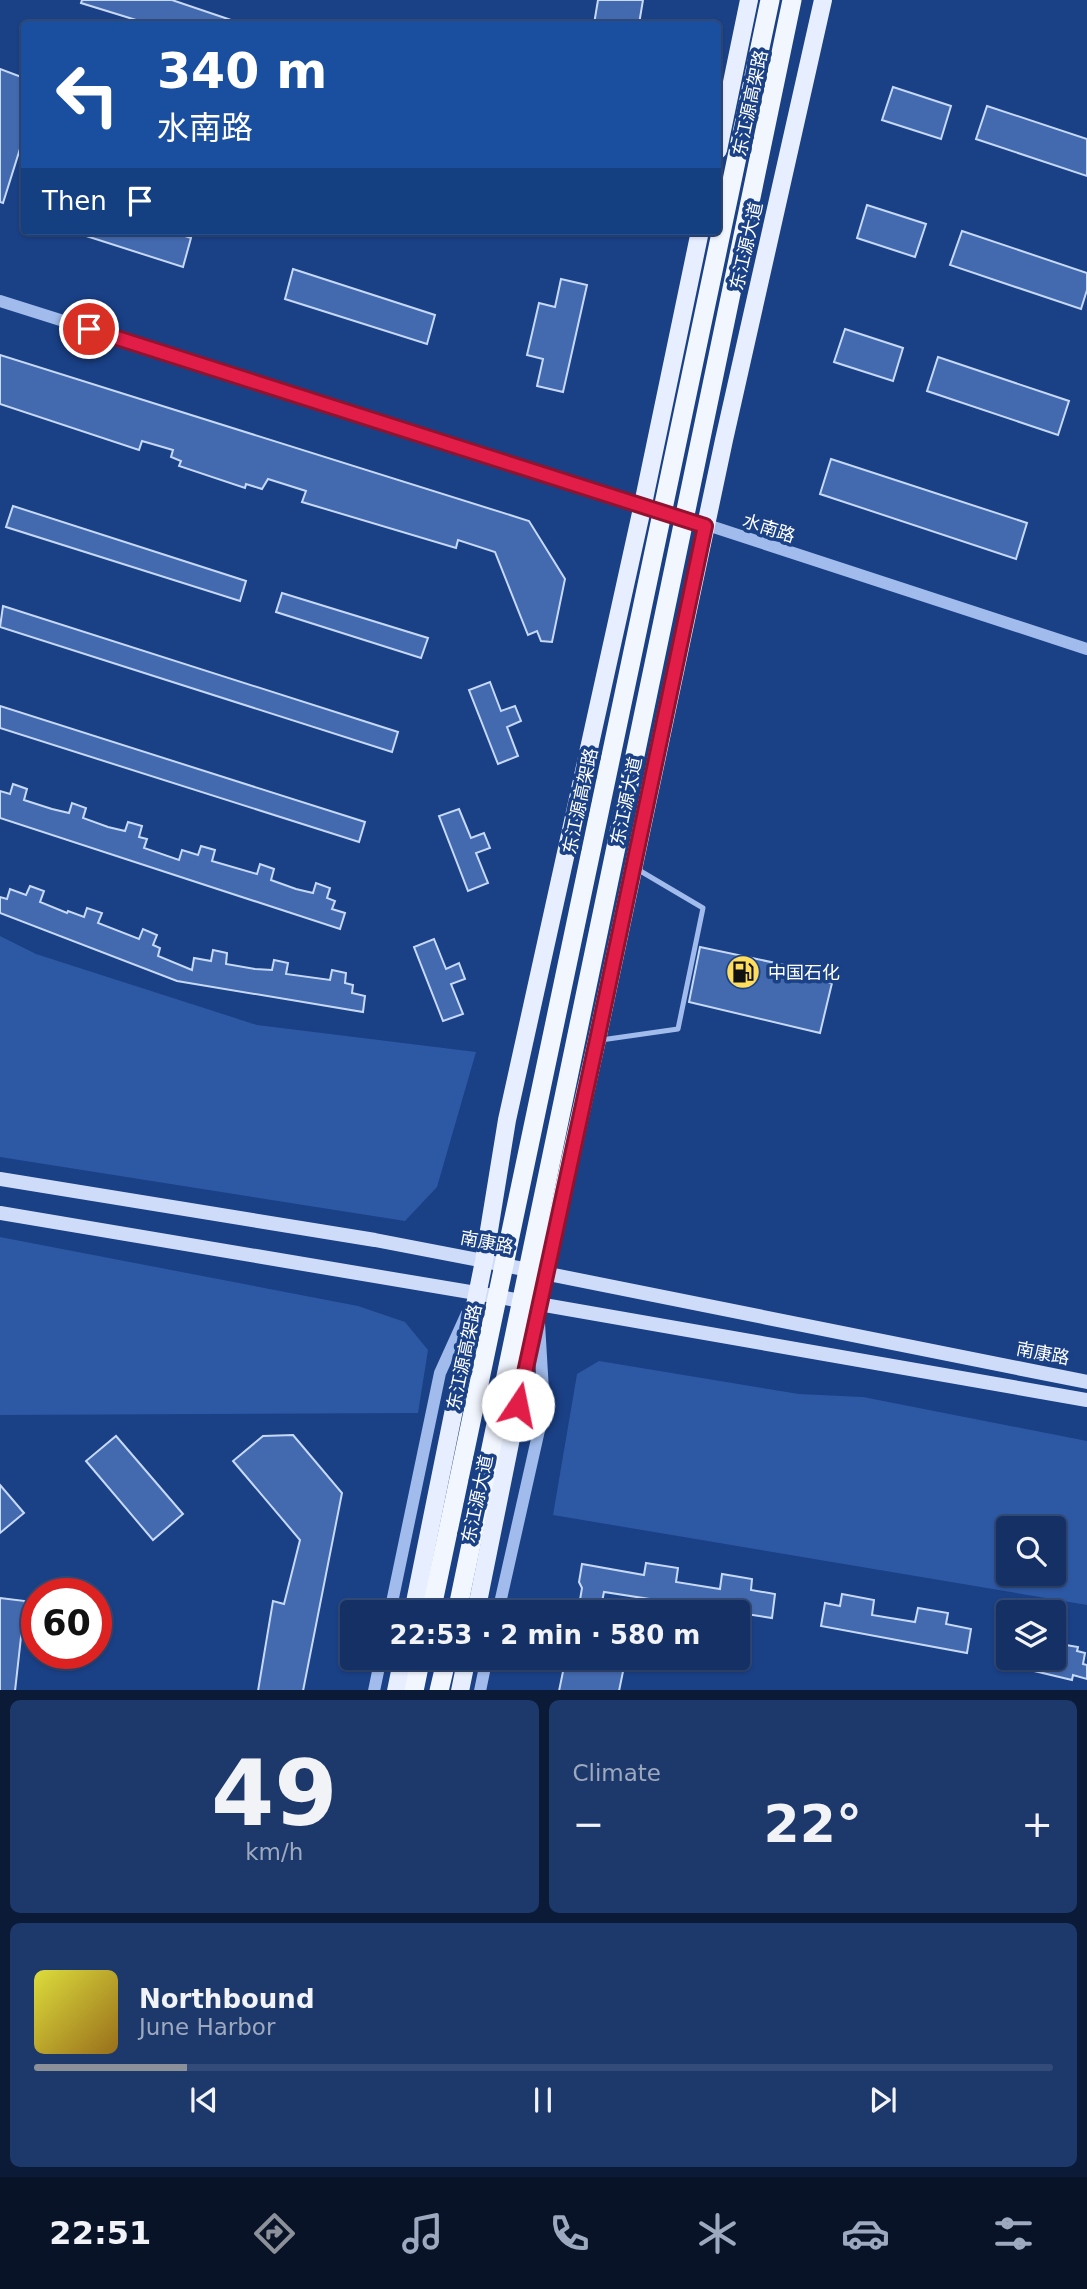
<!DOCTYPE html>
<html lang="en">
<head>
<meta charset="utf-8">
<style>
	:root { --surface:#143064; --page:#1d386a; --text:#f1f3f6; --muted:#9da9bf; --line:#334b78; --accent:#8c9099 }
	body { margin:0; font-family:"DejaVu Sans","Noto Sans SC",sans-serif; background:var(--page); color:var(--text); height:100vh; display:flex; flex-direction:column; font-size:26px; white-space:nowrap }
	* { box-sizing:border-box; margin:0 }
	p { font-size:23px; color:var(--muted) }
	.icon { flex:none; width:38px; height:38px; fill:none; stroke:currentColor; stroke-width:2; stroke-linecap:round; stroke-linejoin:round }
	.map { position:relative; height:1690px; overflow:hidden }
	.sheet { display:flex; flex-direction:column; gap:10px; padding:10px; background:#0b1a37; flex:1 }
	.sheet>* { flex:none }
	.guide { position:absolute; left:21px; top:21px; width:700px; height:214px; border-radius:7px; box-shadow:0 2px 5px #0004,0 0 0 2px var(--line); background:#1a4fa0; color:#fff; overflow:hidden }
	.controls { position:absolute; left:996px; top:1516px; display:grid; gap:14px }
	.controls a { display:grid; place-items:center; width:70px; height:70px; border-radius:7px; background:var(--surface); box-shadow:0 2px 5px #0004,0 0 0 2px var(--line); font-size:35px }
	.speed { position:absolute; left:21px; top:1578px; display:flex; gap:14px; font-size:35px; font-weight:700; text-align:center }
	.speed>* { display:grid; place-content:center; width:91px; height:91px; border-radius:50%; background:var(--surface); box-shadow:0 2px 5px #0004,0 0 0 2px var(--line); line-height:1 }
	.speed .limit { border:10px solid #d22; background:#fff; color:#111 }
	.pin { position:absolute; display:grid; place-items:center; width:60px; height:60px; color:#fff; margin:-30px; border:4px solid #fff; border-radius:50%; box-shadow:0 2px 7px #0007 }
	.me { position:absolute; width:77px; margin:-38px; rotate:11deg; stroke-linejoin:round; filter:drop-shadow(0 0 5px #0008) }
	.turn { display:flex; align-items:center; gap:24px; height:147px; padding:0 21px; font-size:32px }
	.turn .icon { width:91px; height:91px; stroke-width:2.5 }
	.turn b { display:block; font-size:49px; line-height:60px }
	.then { display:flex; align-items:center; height:66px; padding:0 21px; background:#0003; gap:14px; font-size:26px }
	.big { font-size:52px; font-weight:700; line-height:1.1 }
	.sheet .card { flex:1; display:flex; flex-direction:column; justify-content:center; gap:10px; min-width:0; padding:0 24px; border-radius:10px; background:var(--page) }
	.sheet .dial { align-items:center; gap:0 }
	.dial b { font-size:91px; line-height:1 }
	.song { display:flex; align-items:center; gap:21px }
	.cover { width:84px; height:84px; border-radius:10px; background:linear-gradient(135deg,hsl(60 70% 55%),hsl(40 70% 35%)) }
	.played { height:7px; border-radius:4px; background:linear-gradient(90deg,var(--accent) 15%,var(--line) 15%) }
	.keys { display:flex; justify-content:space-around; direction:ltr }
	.heat { display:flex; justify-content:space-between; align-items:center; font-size:38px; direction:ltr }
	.sheet .tiles { flex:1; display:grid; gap:10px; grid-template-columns:1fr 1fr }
	.card:last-child { grid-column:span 2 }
	.trip { position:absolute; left:340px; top:1600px; width:410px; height:70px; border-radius:7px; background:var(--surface); box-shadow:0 2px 5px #0004,0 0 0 2px var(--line); font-weight:700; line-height:70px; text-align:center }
	.tabs { display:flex; height:112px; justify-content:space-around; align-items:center; background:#081328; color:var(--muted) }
	.tabs .icon { width:49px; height:49px }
	.tabs .active { color:var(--accent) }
	.tabs b { font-size:32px; color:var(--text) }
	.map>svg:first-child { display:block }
</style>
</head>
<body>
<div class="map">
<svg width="1087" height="1691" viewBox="0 0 1087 1691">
	<rect width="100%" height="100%" fill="#1a4086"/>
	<g fill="#2d58a4" fill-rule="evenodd">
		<polygon points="0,936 36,954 257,1025 476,1052 437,1187 405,1221 0,1157"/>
		<polygon points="0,1237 358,1306 405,1322 428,1350 418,1413 0,1415"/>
		<path d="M599 1361 799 1394 863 1397 1087 1441V1605L553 1515 577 1374ZM1008 1528H1054V1573H1008Z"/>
	</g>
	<g fill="#4369af" stroke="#c6d9f9" stroke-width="2">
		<polygon points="82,0 172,0 237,22 237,24 149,24 81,3"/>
		<polygon points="598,0 643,0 639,24 594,24"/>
		<polygon points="0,69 24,78 24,136 3,203 0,202"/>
		<polygon points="893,87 951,106 941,139 882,120"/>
		<polygon points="987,106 1087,139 1087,176 976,139"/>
		<polygon points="867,205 926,224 915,257 857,238"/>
		<polygon points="80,231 170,231 191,238 183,267 80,234"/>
		<polygon points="962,231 1087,273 1087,290 1081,309 950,265"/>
		<polygon points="293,269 435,315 427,344 285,299"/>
		<polygon points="561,279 587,285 563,392 537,386 543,359 527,355 539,303 555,307"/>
		<polygon points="845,329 903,348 893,381 834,362"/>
		<polygon points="0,355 529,521 565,579 552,642 541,641 537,631 528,635 495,552 458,540 456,548 302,502 306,491 268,479 262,489 246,484 245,488 179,466 181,461 171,457 173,450 142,441 139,450 0,404"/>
		<polygon points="938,357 1069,401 1058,435 927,391"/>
		<polygon points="831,459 1027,523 1016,559 820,494"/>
		<polygon points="13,506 246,581 240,601 6,527"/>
		<polygon points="282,593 428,638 421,658 276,612"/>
		<polygon points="3,606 398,732 392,752 0,627"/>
		<polygon points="490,682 501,711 515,706 521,721 507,727 518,756 498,764 469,690"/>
		<polygon points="0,706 365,822 359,842 0,728"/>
		<polygon points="13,784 27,789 24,800 52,809 69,813 72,803 86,808 83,818 108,827 125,831 128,822 142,826 139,837 147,839 144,848 179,860 182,850 198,855 201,846 215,850 212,861 257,874 260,864 274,869 271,880 296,889 313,893 316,883 330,888 327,898 335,901 332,909 345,913 340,929 0,818 0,791 10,794"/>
		<polygon points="459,809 471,838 484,833 490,848 476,853 488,883 468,891 439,816"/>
		<polygon points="30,886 44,891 40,902 67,913 68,911 84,917 87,908 102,913 98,923 139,939 143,929 157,935 153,945 160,948 158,956 192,970 194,958 211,961 213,950 227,953 226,964 255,969 272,970 274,960 288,963 286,974 330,980 332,970 346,973 345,983 353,985 352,993 365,996 363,1012 177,981 0,913 0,897 7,899 10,889 26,895"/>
		<polygon points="434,939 446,969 459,963 465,979 451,984 463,1014 443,1021 414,947"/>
		<polygon points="700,947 804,969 802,977 832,983 820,1033 689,1002"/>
		<polygon points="293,1435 342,1493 303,1691 258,1691 273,1601 284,1604 300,1540 233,1461 263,1436"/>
		<polygon points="116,1436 183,1514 153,1540 86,1461"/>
		<polygon points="0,1485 24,1513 0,1533"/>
		<polygon points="646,1563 678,1568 676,1582 720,1589 722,1574 752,1579 751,1590 775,1594 772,1618 604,1592 600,1612 578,1612 582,1588 579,1582 582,1564 644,1575"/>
		<polygon points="842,1594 874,1600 872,1615 915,1622 918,1608 948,1613 946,1624 971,1629 967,1653 821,1626 825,1603 840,1606"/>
		<polygon points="0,1598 25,1601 15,1691 0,1691"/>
		<polygon points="1054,1643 1078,1647 1077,1651 1085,1653 1083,1664 1087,1665 1087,1679 1073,1675 1072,1680 1005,1664 1006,1657 1054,1657"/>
		<polygon points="566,1657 626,1657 619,1691 559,1691"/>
	</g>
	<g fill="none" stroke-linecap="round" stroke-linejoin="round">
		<polyline stroke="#a1bcec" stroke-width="5" points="601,1040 678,1029 703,908 637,869"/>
		<g stroke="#a1bcec" stroke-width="12">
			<polyline points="0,301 643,504 1087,649"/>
			<polyline points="390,1612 440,1373 469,1309"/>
			<polyline points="498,1612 544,1408 539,1323"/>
			<polyline points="374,1691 381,1657"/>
			<polyline points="480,1691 487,1657"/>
		</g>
		<g stroke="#cedcf9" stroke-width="14">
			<polyline points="0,1179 375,1240 484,1261 1087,1382"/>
			<polyline points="0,1213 476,1293 1087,1400"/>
		</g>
		<g stroke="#e6eeff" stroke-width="18">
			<polyline points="718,150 749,0"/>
			<polyline points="413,1612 484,1261 507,1120 643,504 700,231"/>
			<polyline points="476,1612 538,1304 597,1040 724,440 823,0"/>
			<polyline points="396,1691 403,1657"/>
			<polyline points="460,1691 467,1657"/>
		</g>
		<g stroke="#f2f6ff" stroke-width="19">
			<polyline points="414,1691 421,1657"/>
			<polyline points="439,1691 447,1657"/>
		</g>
		<g stroke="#f2f6ff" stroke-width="19">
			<polyline points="431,1612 770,0"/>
			<polyline points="457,1612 792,0"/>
		</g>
	</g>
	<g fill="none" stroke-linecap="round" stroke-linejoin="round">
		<g stroke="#92132f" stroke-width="18">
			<polyline id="route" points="89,329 705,526 597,1040 518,1405"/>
		</g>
		<use href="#route" stroke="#e11d48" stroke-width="12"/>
	</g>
	<defs>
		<g id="fuel-disc" transform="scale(1.75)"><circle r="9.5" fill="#fedd5d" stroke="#1a4086"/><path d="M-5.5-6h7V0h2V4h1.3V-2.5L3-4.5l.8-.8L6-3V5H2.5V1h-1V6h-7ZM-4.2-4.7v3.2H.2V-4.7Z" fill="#111"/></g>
	</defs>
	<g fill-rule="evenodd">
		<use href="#fuel-disc" x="743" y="972"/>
	</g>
	<g text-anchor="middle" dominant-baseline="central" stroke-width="7" stroke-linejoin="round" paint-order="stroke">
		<g font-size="18" fill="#fff" stroke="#1a4086">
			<text transform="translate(750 103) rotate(-78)">东江源高架路</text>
			<text transform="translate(746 246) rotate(-77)">东江源大道</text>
			<text transform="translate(769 528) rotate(18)">水南路</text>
			<text transform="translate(580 801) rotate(-78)">东江源高架路</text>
			<text transform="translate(626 801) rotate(-78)">东江源大道</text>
			<text transform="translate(487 1242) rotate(11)">南康路</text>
			<text transform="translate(1043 1353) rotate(11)">南康路</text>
			<text transform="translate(464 1357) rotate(-78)">东江源高架路</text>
			<text transform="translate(477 1499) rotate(-78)">东江源大道</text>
		</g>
		<g font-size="18" fill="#fff" stroke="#1a4086" text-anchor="start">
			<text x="768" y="972">中国石化</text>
		</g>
	</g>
</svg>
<div class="controls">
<a><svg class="icon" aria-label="search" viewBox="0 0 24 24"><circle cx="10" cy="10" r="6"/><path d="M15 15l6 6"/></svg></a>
<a><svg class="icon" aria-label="layers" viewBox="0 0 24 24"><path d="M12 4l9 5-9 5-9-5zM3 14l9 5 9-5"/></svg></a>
</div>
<div class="speed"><div class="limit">60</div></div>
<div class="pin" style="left:89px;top:329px;background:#d93025"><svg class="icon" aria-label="arrive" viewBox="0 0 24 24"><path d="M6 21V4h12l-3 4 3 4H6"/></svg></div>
<svg class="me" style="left:518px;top:1405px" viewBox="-20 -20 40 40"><circle r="19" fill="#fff"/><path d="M0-13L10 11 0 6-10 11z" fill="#e11d48"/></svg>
<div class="trip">22:53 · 2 min · 580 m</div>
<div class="guide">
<div class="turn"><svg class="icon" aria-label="left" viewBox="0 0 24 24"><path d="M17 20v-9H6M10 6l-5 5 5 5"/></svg><div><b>340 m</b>水南路</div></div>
<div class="then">Then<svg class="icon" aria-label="arrive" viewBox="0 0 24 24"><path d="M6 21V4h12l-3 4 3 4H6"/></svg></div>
</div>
</div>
<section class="sheet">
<div class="tiles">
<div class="card dial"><b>49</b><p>km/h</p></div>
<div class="card"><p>Climate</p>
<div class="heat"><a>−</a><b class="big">22°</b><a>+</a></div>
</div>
<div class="card">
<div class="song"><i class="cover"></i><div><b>Northbound</b><p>June Harbor</p></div></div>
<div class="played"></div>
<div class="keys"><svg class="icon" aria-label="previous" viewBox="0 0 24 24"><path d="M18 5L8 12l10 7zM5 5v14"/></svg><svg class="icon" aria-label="pause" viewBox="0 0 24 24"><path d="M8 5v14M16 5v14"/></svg><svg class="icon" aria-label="next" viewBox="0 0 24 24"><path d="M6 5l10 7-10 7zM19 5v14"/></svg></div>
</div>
</div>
</section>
<nav class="tabs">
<b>22:51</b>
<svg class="icon active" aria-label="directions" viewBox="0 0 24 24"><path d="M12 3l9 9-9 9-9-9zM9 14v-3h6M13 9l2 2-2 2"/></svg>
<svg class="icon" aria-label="music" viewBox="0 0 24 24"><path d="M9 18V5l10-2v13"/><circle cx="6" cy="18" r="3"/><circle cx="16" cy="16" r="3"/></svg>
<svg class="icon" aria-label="phone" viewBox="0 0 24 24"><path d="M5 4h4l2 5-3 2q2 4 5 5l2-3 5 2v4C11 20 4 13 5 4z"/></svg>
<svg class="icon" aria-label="climate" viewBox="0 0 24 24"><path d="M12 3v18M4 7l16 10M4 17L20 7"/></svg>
<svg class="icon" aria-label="car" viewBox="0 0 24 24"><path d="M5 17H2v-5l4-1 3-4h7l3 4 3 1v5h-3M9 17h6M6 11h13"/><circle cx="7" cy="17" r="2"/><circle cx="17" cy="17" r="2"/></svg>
<svg class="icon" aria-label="filters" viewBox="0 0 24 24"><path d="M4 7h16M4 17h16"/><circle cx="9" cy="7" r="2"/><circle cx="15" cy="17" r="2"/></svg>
</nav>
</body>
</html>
